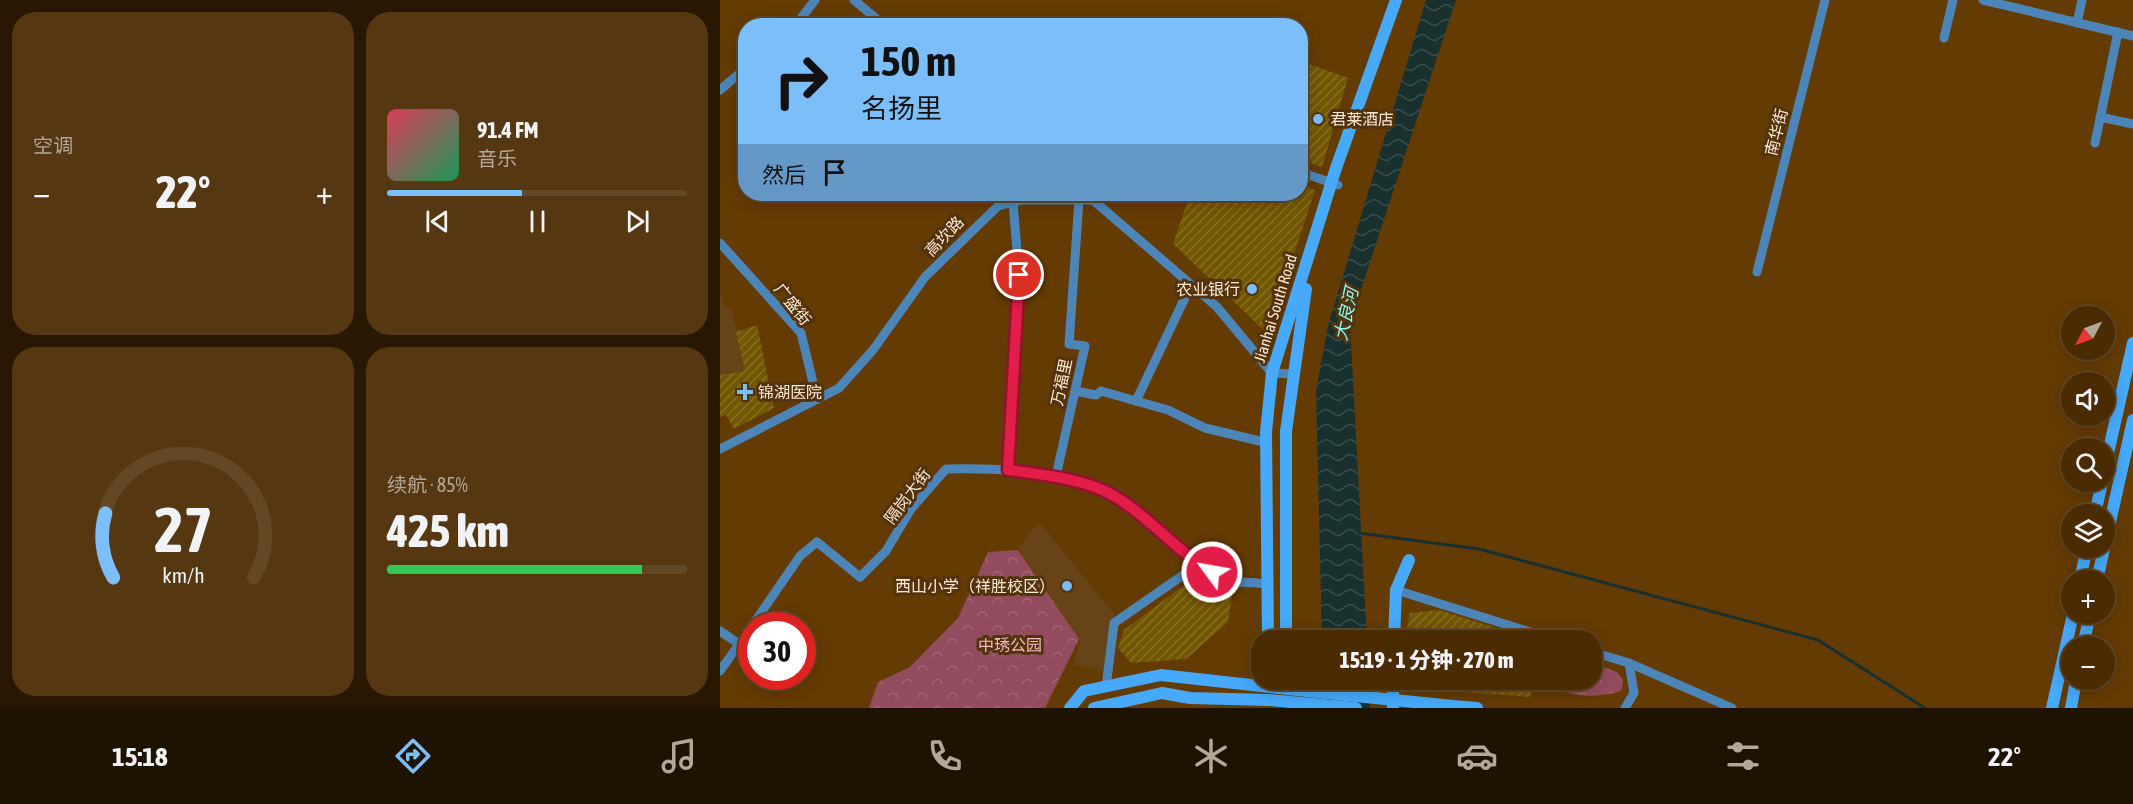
<!DOCTYPE html>
<html lang="zh">
<head>
<meta charset="utf-8">
<style>
	:root { --surface:#4b2c02; --page:#553811; --text:#f1f3f6; --muted:#b2a799; --line:#624824; --accent:#7cbef9 }
	body { margin:0; font-family:"Asap Condensed","Noto Sans SC",sans-serif; background:var(--page); color:var(--text); height:100vh; display:flex; flex-direction:column; font-size:22px; white-space:nowrap }
	* { box-sizing:border-box; margin:0 }
	p { font-size:20px; color:var(--muted) }
	.icon { flex:none; width:33px; height:33px; fill:none; stroke:currentColor; stroke-width:2; stroke-linecap:round; stroke-linejoin:round }
	.map { position:relative; flex:1; overflow:hidden }
	.drawer { display:flex; flex-direction:column; gap:12px; padding:12px; background:#291801; width:720px }
	.drawer>* { flex:none }
	.hud { position:absolute; left:18px; top:18px; width:570px; height:183px; border-radius:24px; box-shadow:0 3px 15px #0003,0 0 0 2px var(--line); background:#7cbef9; color:#111; overflow:hidden }
	.needle { width:39px; rotate:229deg }
	.tools { position:absolute; left:1341px; top:306px; display:grid; gap:12px }
	.tools a { display:grid; place-items:center; width:54px; height:54px; border-radius:50%; background:var(--surface); box-shadow:0 3px 15px #0003,0 0 0 2px var(--line); font-size:30px }
	.speed { position:absolute; left:18px; top:612px; display:flex; gap:12px; font-size:30px; font-weight:700; text-align:center }
	.speed>* { display:grid; place-content:center; width:78px; height:78px; border-radius:50%; background:var(--surface); box-shadow:0 3px 15px #0003,0 0 0 2px var(--line); line-height:1 }
	.speed .limit { border:9px solid #d22; background:#fff; color:#111 }
	.pin { position:absolute; display:grid; place-items:center; width:51px; height:51px; color:#fff; margin:-26px; border:3px solid #fff; border-radius:50%; box-shadow:0 2px 6px #0007 }
	.me { position:absolute; width:66px; margin:-33px; rotate:302deg; stroke-linejoin:round; filter:drop-shadow(0 0 4px #0008) }
	.turn { display:flex; align-items:center; gap:21px; height:126px; padding:0 24px; font-size:27px }
	.turn .icon { width:78px; height:78px; stroke-width:2.5 }
	.turn b { display:block; font-size:42px; line-height:51px }
	.then { display:flex; align-items:center; height:57px; padding:0 24px; background:#0003; gap:12px; font-size:22px }
	.big { font-size:45px; font-weight:800; line-height:1.1 }
	.drawer .tile { flex:1; display:flex; flex-direction:column; justify-content:center; gap:9px; min-width:0; padding:0 21px; border-radius:24px; background:var(--page) }
	.drawer .dial { align-items:center; gap:0 }
	.dial svg { height:156px; overflow:visible; fill:none; stroke:var(--line); stroke-width:7; stroke-linecap:round; text-anchor:middle }
	.dial text { fill:var(--text); stroke:none }
	.song { display:flex; align-items:center; gap:18px }
	.cover { width:72px; height:72px; border-radius:9px; background:linear-gradient(135deg,hsl(350 70% 55%),hsl(150 70% 35%)) }
	.played { height:6px; border-radius:3px; background:linear-gradient(90deg,var(--accent) 45%,var(--line) 45%) }
	.keys { display:flex; justify-content:space-around; direction:ltr }
	.heat { display:flex; justify-content:space-between; align-items:center; font-size:33px; direction:ltr }
	.charge { height:9px; border-radius:4px; background:linear-gradient(90deg,#34c759 85%,var(--line) 0) }
	.drawer .tiles { flex:1; display:grid; gap:12px; grid-template-columns:repeat(2,1fr) }
	.trip { position:absolute; left:531px; top:630px; width:351px; height:60px; border-radius:24px; background:var(--surface); box-shadow:0 3px 15px #0003,0 0 0 2px var(--line); font-weight:800; line-height:60px; text-align:center }
	.tab-bar { display:flex; height:96px; justify-content:space-around; align-items:center; background:#1e1201; color:var(--muted) }
	.tab-bar .icon { width:42px; height:42px }
	.tab-bar .current { color:var(--accent) }
	.tab-bar b { font-size:27px; color:var(--text) }
	main { display:flex; flex:1; min-height:0 }
	.map>svg:first-child { display:block }
</style>
</head>
<body>
<main>
<section class="drawer">
<div class="tiles">
<div class="tile"><p>空调</p>
<div class="heat"><a>−</a><b class="big">22°</b><a>+</a></div>
</div>
<div class="tile">
<div class="song"><i class="cover"></i><div><b>91.4 FM</b><p>音乐</p></div></div>
<div class="played"></div>
<div class="keys"><svg class="icon" aria-label="previous" viewBox="0 0 24 24"><path d="M18 5L8 12l10 7zM5 5v14"/></svg><svg class="icon" aria-label="pause" viewBox="0 0 24 24"><path d="M8 5v14M16 5v14"/></svg><svg class="icon" aria-label="next" viewBox="0 0 24 24"><path d="M6 5l10 7-10 7zM19 5v14"/></svg></div>
</div>
<div class="tile dial"><svg viewBox="0 0 100 80">
<path d="M14 69A42 42 0 1 1 86 69"/>
<path d="M14 69A42 42 0 0 1 10 36" stroke="#7cbef9"/>
<text x="50" y="56" font-size="32" font-weight="700">27</text>
<text x="50" y="72" font-size="11">km/h</text>
</svg></div>
<div class="tile"><p>续航 · 85%</p><b class="big">425 km</b><div class="charge"></div></div>
</div>
</section>
<div class="map">
<svg width="1413" height="708" viewBox="0 0 1413 708">
	<defs>
		<pattern id="park-crowns" width="20" height="18" patternUnits="userSpaceOnUse" patternTransform="scale(1.5)"><rect width="20" height="18" fill="#934c5d"/><path d="M2 6a3 3 0 1 1 6 0M12 15a3 3 0 1 1 6 0" fill="none" stroke="#a36673"/></pattern>
		<pattern id="water-waves" width="16" height="10" patternUnits="userSpaceOnUse" patternTransform="scale(1.5)"><rect width="16" height="10" fill="#18312f"/><path d="M0 5q4-4 8 0t8 0" fill="none" stroke="#3a4f4c"/></pattern>
		<pattern id="building-hatch" width="6" height="6" patternUnits="userSpaceOnUse" patternTransform="scale(1.5)"><rect width="6" height="6" fill="#725601"/><path d="M-1 1l2-2M0 6l6-6M5 7l2-2" fill="none" stroke="#876e25"/></pattern>
	</defs>
	<rect width="100%" height="100%" fill="#643b03"/>
	<g fill="#684318">
		<polygon points="0,290 4,308 12,308 25,371 0,375"/>
		<polygon points="319,522 394,614 386,672 354,665 360,641 298,548"/>
	</g>
	<g fill="url(#park-crowns)">
		<polygon points="298,550 359,639 325,708 149,708 158,682 190,667 238,618 268,552"/>
		<path d="M872 662 897 672 903 680 902 690C890 696 866 697 853 694 837 689 835 680 816 681L817 680H872Z"/>
	</g>
	<g fill="url(#water-waves)">
		<polygon points="706,0 736,0 630,323 647,640 602,640 596,391 608,326"/>
		<polygon points="602,680 649,680 650,708 603,708"/>
	</g>
	<g fill="none" stroke-linecap="round" stroke-linejoin="round">
		<polyline stroke="#18312f" stroke-width="3" points="639,533 759,549 1098,640 1205,708"/>
	</g>
	<g fill="url(#building-hatch)">
		<polygon points="580,61 628,78 602,167 580,159"/>
		<polygon points="580,184 595,190 548,334 453,244 470,194 580,194"/>
		<polygon points="37,325 54,408 14,429 6,415 0,417 0,375 25,371 16,332"/>
		<polygon points="478,575 513,588 508,622 466,659 411,663 398,648 404,630"/>
		<polygon points="719,610 815,640 685,640 690,613"/>
		<polygon points="697,680 813,680 810,697 707,689"/>
	</g>
	<g fill="none" stroke-linecap="round" stroke-linejoin="round">
		<g stroke="#4c86b9" stroke-width="9">
			<polyline points="134,0 165,26"/>
			<polyline points="1263,0 1413,36"/>
			<polyline points="1357,23 1362,0"/>
			<polyline points="75,26 95,0"/>
			<polyline points="1224,38 1233,0"/>
			<polyline points="0,90 26,68"/>
			<polyline points="1380,117 1413,124"/>
			<polyline points="1375,143 1398,32"/>
			<polyline points="580,172 618,185"/>
			<polyline points="366,194 497,307 552,373 572,374"/>
			<polyline points="0,243 81,333 97,399"/>
			<polyline points="1037,272 1105,0"/>
			<polyline points="355,391 376,395 381,391 416,401 471,285"/>
			<polyline points="416,401 448,410 485,428 544,442"/>
			<polyline points="0,449 119,388 153,350 205,277 278,206 302,200 374,200"/>
			<polyline points="288,470 299,275 293,202"/>
			<polyline points="336,476 365,346 349,344 359,200"/>
			<polyline points="676,590 836,640"/>
			<path d="M32 626 80 556 97 542 140 577 166 551 191 509 226 469C282 468 341 470 392 495 431 514 463 568 506 580 519 583 534 582 547 584"/>
			<polyline points="0,631 19,644"/>
			<polyline points="872,652 909,663 914,693 905,708"/>
			<polyline points="909,663 1012,708"/>
			<polyline points="0,671 32,626"/>
			<polyline points="386,687 394,623 479,564"/>
		</g>
		<g stroke="#46a9f9" stroke-width="12">
			<polyline points="1384,471 1413,343"/>
			<polyline points="1375,514 1382,482"/>
			<polyline points="1360,580 1367,548"/>
			<polyline points="1377,580 1413,420"/>
			<polyline points="548,640 546,432 552,373 616,168 676,0"/>
			<polyline points="566,640 566,431 586,289"/>
			<polyline points="674,640 676,590 689,560"/>
			<polyline points="1363,646 1370,614"/>
			<polyline points="733,706 757,708"/>
			<polyline points="350,708 364,691 441,675 577,690"/>
			<polyline points="374,708 442,693 470,698 549,700 636,708"/>
			<polyline points="673,708 673,680"/>
			<polyline points="1332,708 1353,614"/>
			<polyline points="1351,708 1356,680"/>
		</g>
		<polyline stroke="#46a9f9" stroke-width="12" points="577,690 733,706"/>
	</g>
	<g fill="none" stroke-linecap="round" stroke-linejoin="round">
		<g stroke="#92132f" stroke-width="15">
			<path id="route" d="M299 275 288 470C319 474 366 479 394 496 430 517 456 551 492 572"/>
		</g>
		<use href="#route" stroke="#e11d48" stroke-width="10"/>
	</g>
	<g fill="#7cbef9" stroke="#53330d" stroke-width="2">
		<circle cx="598" cy="119" r="6"/>
		<circle cx="532" cy="289" r="6"/>
		<path d="M22 383h6v6h6v6h-6v6h-6v-6h-6v-6h6z"/>
		<circle cx="347" cy="586" r="6"/>
	</g>
	<g text-anchor="middle" dominant-baseline="central" stroke-width="6" stroke-linejoin="round" paint-order="stroke">
		<g font-size="16" fill="#fce8d4" stroke="#53330d" text-anchor="start">
			<text x="610" y="119">君莱酒店</text>
			<text x="520" y="289" text-anchor="end">农业银行</text>
			<text x="38" y="392">锦湖医院</text>
			<text x="335" y="586" text-anchor="end">西山小学（祥胜校区）</text>
		</g>
		<g font-size="16" fill="#fce8d4" stroke="#53330d">
			<text transform="translate(1056 132) rotate(-76)">南华街</text>
			<text transform="translate(224 236) rotate(-46)">高坎路</text>
			<text transform="translate(73 304) rotate(51)">广盛街</text>
			<text transform="translate(555 308) rotate(-73)">Jianhai South Road</text>
			<text transform="translate(341 382) rotate(-78)">万福里</text>
			<text transform="translate(187 496) rotate(-53)">隔岗大街</text>
		</g>
		<g font-size="16" fill="#f7b7c3" stroke="#53330d">
			<text x="290" y="645">中琇公园</text>
		</g>
		<g font-size="18" font-style="italic" fill="#81fdf1" stroke="#53330d">
			<text transform="translate(626 314) rotate(-77)">大良河</text>
		</g>
	</g>
</svg>
<div class="tools">
<a><svg class="needle" viewBox="-14 -14 28 28"><path d="M0-13l5 13h-10z" fill="#e53935"/><path d="M0 13l5-13h-10z" fill="#b2a799"/></svg></a>
<a><svg class="icon" aria-label="sound" viewBox="0 0 24 24"><path d="M4 9h4l5-4v14l-5-4H4zM17 9q2 3 0 6"/></svg></a>
<a><svg class="icon" aria-label="search" viewBox="0 0 24 24"><circle cx="10" cy="10" r="6"/><path d="M15 15l6 6"/></svg></a>
<a><svg class="icon" aria-label="layers" viewBox="0 0 24 24"><path d="M12 4l9 5-9 5-9-5zM3 14l9 5 9-5"/></svg></a>
<a>+</a>
<a>−</a>
</div>
<div class="speed"><div class="limit">30</div></div>
<div class="pin" style="left:299px;top:275px;background:#d93025"><svg class="icon" aria-label="arrive" viewBox="0 0 24 24"><path d="M6 21V4h12l-3 4 3 4H6"/></svg></div>
<svg class="me" style="left:492px;top:572px" viewBox="-20 -20 40 40"><circle r="17" fill="#e11d48" stroke="#fff" stroke-width="3"/><path d="M0-11L8 9 0 5-8 9z" fill="#fff"/></svg>
<div class="trip">15:19 · 1 分钟 · 270 m</div>
<div class="hud">
<div class="turn"><svg class="icon" aria-label="right" viewBox="0 0 24 24"><path d="M7 20v-9h11M14 6l5 5-5 5"/></svg><div><b>150 m</b>名扬里</div></div>
<div class="then">然后<svg class="icon" aria-label="arrive" viewBox="0 0 24 24"><path d="M6 21V4h12l-3 4 3 4H6"/></svg></div>
</div>
</div>
</main>
<nav class="tab-bar">
<b>15:18</b>
<svg class="icon current" aria-label="directions" viewBox="0 0 24 24"><path d="M12 3l9 9-9 9-9-9zM9 14v-3h6M13 9l2 2-2 2"/></svg>
<svg class="icon" aria-label="music" viewBox="0 0 24 24"><path d="M9 18V5l10-2v13"/><circle cx="6" cy="18" r="3"/><circle cx="16" cy="16" r="3"/></svg>
<svg class="icon" aria-label="phone" viewBox="0 0 24 24"><path d="M5 4h4l2 5-3 2q2 4 5 5l2-3 5 2v4C11 20 4 13 5 4z"/></svg>
<svg class="icon" aria-label="climate" viewBox="0 0 24 24"><path d="M12 3v18M4 7l16 10M4 17L20 7"/></svg>
<svg class="icon" aria-label="car" viewBox="0 0 24 24"><path d="M5 17H2v-5l4-1 3-4h7l3 4 3 1v5h-3M9 17h6M6 11h13"/><circle cx="7" cy="17" r="2"/><circle cx="17" cy="17" r="2"/></svg>
<svg class="icon" aria-label="filters" viewBox="0 0 24 24"><path d="M4 7h16M4 17h16"/><circle cx="9" cy="7" r="2"/><circle cx="15" cy="17" r="2"/></svg>
<b>22°</b>
</nav>
</body>
</html>
